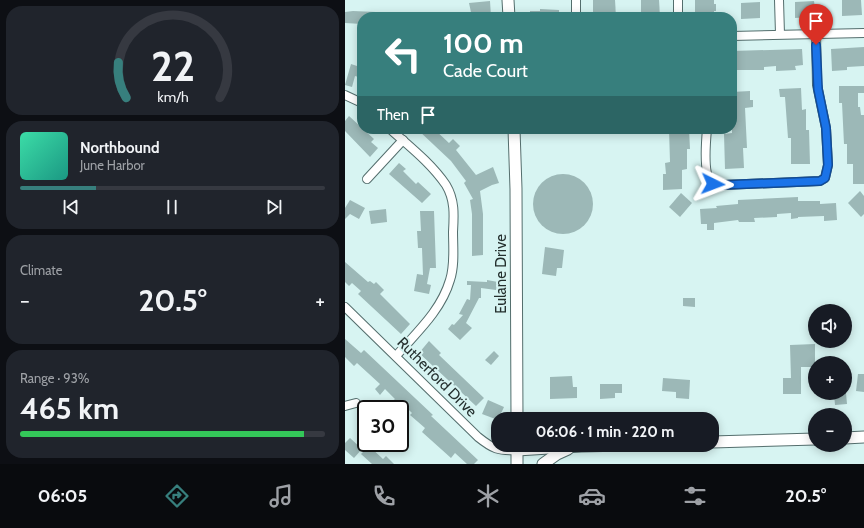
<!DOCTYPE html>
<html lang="en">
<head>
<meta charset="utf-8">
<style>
	:root { --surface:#171b24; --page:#20242c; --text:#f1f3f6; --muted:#9ea1a6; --line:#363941; --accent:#377f7d }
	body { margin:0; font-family:Cabin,sans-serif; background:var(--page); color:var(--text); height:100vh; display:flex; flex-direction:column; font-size:15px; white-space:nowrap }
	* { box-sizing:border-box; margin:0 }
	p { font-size:13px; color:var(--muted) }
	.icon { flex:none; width:22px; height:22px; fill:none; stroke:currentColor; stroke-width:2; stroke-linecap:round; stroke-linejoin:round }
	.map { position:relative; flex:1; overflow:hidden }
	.sheet { display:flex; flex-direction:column; gap:6px; padding:6px; background:#0d0f14; width:345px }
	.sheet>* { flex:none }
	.top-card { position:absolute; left:12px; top:12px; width:380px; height:122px; border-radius:16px; box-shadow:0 2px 10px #0003; background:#377f7d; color:#fff; overflow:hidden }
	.fabs { position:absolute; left:463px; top:304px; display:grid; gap:8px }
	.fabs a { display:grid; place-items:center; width:44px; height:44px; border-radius:50%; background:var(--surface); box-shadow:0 2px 10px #0003; font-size:20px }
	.speed { position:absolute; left:12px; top:400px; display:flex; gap:8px; font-size:20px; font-weight:700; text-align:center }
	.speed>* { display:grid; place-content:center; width:52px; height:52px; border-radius:50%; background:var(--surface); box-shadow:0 2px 10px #0003; line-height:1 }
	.speed .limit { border:2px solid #111; border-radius:6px; background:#fff; color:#111 }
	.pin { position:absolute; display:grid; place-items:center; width:34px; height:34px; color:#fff; margin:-41px -17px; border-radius:50% 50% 50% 0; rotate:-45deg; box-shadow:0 0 4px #0007 }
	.pin .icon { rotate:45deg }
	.me { position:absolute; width:44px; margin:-22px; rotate:93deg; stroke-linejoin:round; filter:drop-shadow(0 0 3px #0008) }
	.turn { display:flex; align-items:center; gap:14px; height:84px; padding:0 20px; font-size:18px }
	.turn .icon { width:52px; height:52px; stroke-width:2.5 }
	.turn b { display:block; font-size:28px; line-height:34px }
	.then { display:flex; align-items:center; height:38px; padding:0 20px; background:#0003; gap:8px; font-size:15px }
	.big { font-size:30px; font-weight:700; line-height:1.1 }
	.sheet .widget { flex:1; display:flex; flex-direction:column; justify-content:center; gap:6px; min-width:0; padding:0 14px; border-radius:16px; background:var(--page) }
	.sheet .dial { align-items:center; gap:0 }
	.dial svg { height:104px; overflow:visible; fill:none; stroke:var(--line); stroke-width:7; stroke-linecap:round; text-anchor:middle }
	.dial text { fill:var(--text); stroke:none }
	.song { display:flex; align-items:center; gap:12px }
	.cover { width:48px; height:48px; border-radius:6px; background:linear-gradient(135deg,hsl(160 70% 55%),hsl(170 70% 35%)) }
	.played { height:4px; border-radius:2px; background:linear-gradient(90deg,var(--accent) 25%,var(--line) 25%) }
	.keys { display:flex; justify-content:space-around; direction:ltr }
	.heat { display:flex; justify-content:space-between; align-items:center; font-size:22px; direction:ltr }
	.charge { height:6px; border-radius:3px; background:linear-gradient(90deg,#34c759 93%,var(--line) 0) }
	.trip { position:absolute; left:146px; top:412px; width:228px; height:40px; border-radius:16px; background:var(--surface); box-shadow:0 2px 10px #0003; font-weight:700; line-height:40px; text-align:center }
	.dock { display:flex; height:64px; justify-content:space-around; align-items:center; background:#090b0e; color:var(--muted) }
	.dock .icon { width:28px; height:28px }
	.dock .on { color:var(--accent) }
	.dock b { font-size:18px; color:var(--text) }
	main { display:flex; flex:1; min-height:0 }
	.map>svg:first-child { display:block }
</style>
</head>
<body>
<main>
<section class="sheet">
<div class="widget dial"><svg viewBox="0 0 100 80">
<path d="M14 69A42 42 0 1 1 86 69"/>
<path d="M14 69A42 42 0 0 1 8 42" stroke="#377f7d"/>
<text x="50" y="56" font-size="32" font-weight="700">22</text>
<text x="50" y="72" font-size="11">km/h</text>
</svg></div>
<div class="widget">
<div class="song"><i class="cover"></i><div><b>Northbound</b><p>June Harbor</p></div></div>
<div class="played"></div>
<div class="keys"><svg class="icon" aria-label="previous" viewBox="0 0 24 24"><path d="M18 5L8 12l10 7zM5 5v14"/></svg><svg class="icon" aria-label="pause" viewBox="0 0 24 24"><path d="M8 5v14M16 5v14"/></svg><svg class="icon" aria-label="next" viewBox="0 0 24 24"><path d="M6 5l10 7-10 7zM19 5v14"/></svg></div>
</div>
<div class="widget"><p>Climate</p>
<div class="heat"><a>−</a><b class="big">20.5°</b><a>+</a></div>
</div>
<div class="widget"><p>Range · 93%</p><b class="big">465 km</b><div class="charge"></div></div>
</section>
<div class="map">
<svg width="519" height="464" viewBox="0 0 519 464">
	<rect width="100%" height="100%" fill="#d7f4f2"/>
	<g fill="#9cb8b7">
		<polygon points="248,0 270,0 271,17 248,17"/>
		<polygon points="296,0 314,0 315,17 296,17"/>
		<polygon points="350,0 369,0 369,4 371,4 371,11 369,11 369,17 350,17"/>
		<polygon points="497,0 516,0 517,15 497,16"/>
		<polygon points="145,1 146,17 127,17 124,3"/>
		<polygon points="469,1 470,8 464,9 464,17 450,18 450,2"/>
		<polygon points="415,2 415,18 396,19 396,3"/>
		<polygon points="195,9 214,10 214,17 185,16 185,11 195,11"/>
		<polygon points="8,11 31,12 30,17 17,17 17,24 0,23 0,12"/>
		<polygon points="519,47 519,66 502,67 502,70 487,71 486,49"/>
		<polygon points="457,49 458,65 450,66 451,70 431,71 431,66 419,67 419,70 387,70 387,51"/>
		<polygon points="16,53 17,53 17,78 10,76 7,87 0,85 6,64 12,66"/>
		<polygon points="494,86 519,86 519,93 513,93 513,107 515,107 516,115 519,115 519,184 508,184 508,164 502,164 502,144 499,144 497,103 494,103"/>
		<polygon points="456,88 457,110 461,109 461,130 464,130 465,164 446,164 446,138 443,138 440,97 435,97 434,89"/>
		<polygon points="405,91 405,100 408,100 408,107 400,108 402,148 398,148 399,168 380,169 379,134 387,133 387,92"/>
		<polygon points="4,116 29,139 26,142 33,148 25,157 0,131 0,121"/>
		<polygon points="72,129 89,129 104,143 108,139 115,146 111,150 131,175 148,167 154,183 147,185 135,191 138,214 138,255 127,256 127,214 125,200 128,199 119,183 121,181 106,161"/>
		<polygon points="324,129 344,129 345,149 342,149 342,169 337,170 337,189 318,190 318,174 321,174 320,163 325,162"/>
		<polygon points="54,163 61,169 58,171 71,184 73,182 86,194 77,203 44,174"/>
		<circle cx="218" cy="204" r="30"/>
		<polygon points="515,191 519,196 519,214 516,217 503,203"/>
		<polygon points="336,193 347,203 335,217 324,207"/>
		<polygon points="453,197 453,201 475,201 475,204 491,203 492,220 479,221 479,216 453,217 453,218 446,219 446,213 432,214 432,217 409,218 410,222 394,222 393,220 369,223 369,230 362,230 362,224 356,224 355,209 372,208 371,206 393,204 393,200"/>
		<polygon points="5,200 20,208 14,219 5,214 0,219 0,208"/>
		<polygon points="41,209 42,222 26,224 24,211"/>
		<polygon points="75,211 89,211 91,268 85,268 82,284 86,285 84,294 69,291 72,274 78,275 77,248 73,248 72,231 76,231"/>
		<polygon points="200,247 219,250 217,268 212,268 211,276 197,274"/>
		<polygon points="0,262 23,282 25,281 29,284 31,282 39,290 35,294 65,324 56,334 13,294 16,291 7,283 4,286 0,282"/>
		<polygon points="142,280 153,282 151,290 136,288 136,298 134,298 121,323 127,328 115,340 103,329 107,324 109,325 118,315 114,314 122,299 125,300 126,285 122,285 122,281 142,282"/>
		<polygon points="338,298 350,298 350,307 338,306"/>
		<polygon points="0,339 16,353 19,350 88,415 86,416 133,460 129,464 122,464 110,453 106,458 77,432 80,428 65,415 67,413 57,403 53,408 46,402 50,399 40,389 35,395 30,389 35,384 12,363 9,366 0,357"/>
		<polygon points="84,341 96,353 94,355 139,398 131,406 74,353"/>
		<polygon points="470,344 470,367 456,367 456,394 438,394 438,378 446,378 445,345"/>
		<polygon points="149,351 154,356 146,365 140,360"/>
		<polygon points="513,374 519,374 519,392 511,391"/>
		<polygon points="227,376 228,387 232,387 232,398 205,399 205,377"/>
		<polygon points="318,378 345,380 344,399 331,398 331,392 317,391"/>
		<polygon points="255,384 277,384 277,393 270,393 270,398 255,399"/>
		<polygon points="489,393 501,393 502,404 490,405"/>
		<polygon points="143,400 159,407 153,420 137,414"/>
		<polygon points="5,438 17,449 9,458 0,450 0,443"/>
		<polygon points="24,446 38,459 41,456 49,464 27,464 16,454"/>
	</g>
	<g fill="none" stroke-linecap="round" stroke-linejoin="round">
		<g stroke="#546e6d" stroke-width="10">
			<g id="street">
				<polyline points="231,0 231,17"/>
				<polyline points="333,0 333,17"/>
				<polyline points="434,0 435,34"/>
				<polyline points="387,36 519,33"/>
				<polyline points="0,95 17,103"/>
				<path d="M45 129C64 146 86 163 101 185 110 200 109 215 108 232 108 247 110 265 105 280 96 311 71 333 51 356"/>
				<path d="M362 129C361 140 358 174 366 182 369 185 374 185 378 185L475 181 480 178 483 165 481 128 472 85 471 33"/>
				<polyline points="22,179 58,140"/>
				<path d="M0 307 133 437C148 449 153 451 172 450"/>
				<polyline points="0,406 11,403"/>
			</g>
		</g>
		<g stroke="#546e6d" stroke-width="13">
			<g id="secondary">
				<polyline points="163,0 164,17"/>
				<polyline points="169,129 171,189 172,419"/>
				<polyline points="500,438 519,437"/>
				<polyline points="367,442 470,439"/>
				<polyline points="172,445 172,464"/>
				<polyline points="172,450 236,446 280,445"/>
				<polyline points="198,464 212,454 223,449"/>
			</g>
		</g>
		<use href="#street" stroke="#fff" stroke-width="8"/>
		<use href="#secondary" stroke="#fff" stroke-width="11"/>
	</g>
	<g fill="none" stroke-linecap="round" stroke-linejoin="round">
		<g stroke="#114b97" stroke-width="10">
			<polyline id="route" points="368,184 378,185 475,181 480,178 483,165 481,128 473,89 471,45"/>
		</g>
		<use href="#route" stroke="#1a73e8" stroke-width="7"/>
	</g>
	<g text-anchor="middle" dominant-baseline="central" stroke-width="4" stroke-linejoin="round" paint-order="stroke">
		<g font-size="15" fill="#242f2e" stroke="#d7f4f2">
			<text transform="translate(156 274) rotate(-90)">Eulane Drive</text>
			<text transform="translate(92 377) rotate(45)">Rutherford Drive</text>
		</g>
	</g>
</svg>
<div class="fabs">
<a><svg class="icon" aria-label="sound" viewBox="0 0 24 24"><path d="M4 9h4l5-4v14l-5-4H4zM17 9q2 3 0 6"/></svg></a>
<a>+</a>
<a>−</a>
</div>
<div class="speed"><div class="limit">30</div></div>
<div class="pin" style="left:471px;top:45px;background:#d93025"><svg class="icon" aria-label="arrive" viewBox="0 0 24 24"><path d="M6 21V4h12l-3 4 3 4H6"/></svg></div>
<svg class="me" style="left:368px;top:184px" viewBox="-20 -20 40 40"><path d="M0-17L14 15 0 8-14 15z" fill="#1a73e8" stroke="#fff" stroke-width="4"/></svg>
<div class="trip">06:06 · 1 min · 220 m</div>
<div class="top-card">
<div class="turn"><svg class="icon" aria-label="left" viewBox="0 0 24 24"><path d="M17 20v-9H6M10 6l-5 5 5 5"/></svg><div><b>100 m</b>Cade Court</div></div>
<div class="then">Then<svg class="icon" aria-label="arrive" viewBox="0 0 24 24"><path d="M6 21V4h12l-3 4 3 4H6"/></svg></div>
</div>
</div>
</main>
<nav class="dock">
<b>06:05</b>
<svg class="icon on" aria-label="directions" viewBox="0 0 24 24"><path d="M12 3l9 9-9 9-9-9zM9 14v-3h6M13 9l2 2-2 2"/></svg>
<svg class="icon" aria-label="music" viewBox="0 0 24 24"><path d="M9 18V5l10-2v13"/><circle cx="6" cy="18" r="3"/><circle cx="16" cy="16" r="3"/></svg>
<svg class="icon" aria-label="phone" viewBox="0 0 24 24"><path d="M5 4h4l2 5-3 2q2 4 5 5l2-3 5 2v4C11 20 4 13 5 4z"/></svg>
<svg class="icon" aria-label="climate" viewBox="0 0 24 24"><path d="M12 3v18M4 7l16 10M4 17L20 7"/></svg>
<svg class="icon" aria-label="car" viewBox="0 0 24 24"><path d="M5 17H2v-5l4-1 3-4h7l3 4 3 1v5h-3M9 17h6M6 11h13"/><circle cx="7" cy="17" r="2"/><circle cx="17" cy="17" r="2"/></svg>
<svg class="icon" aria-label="filters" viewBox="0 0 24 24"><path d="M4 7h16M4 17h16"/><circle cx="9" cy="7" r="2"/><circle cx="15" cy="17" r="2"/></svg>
<b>20.5°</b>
</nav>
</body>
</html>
